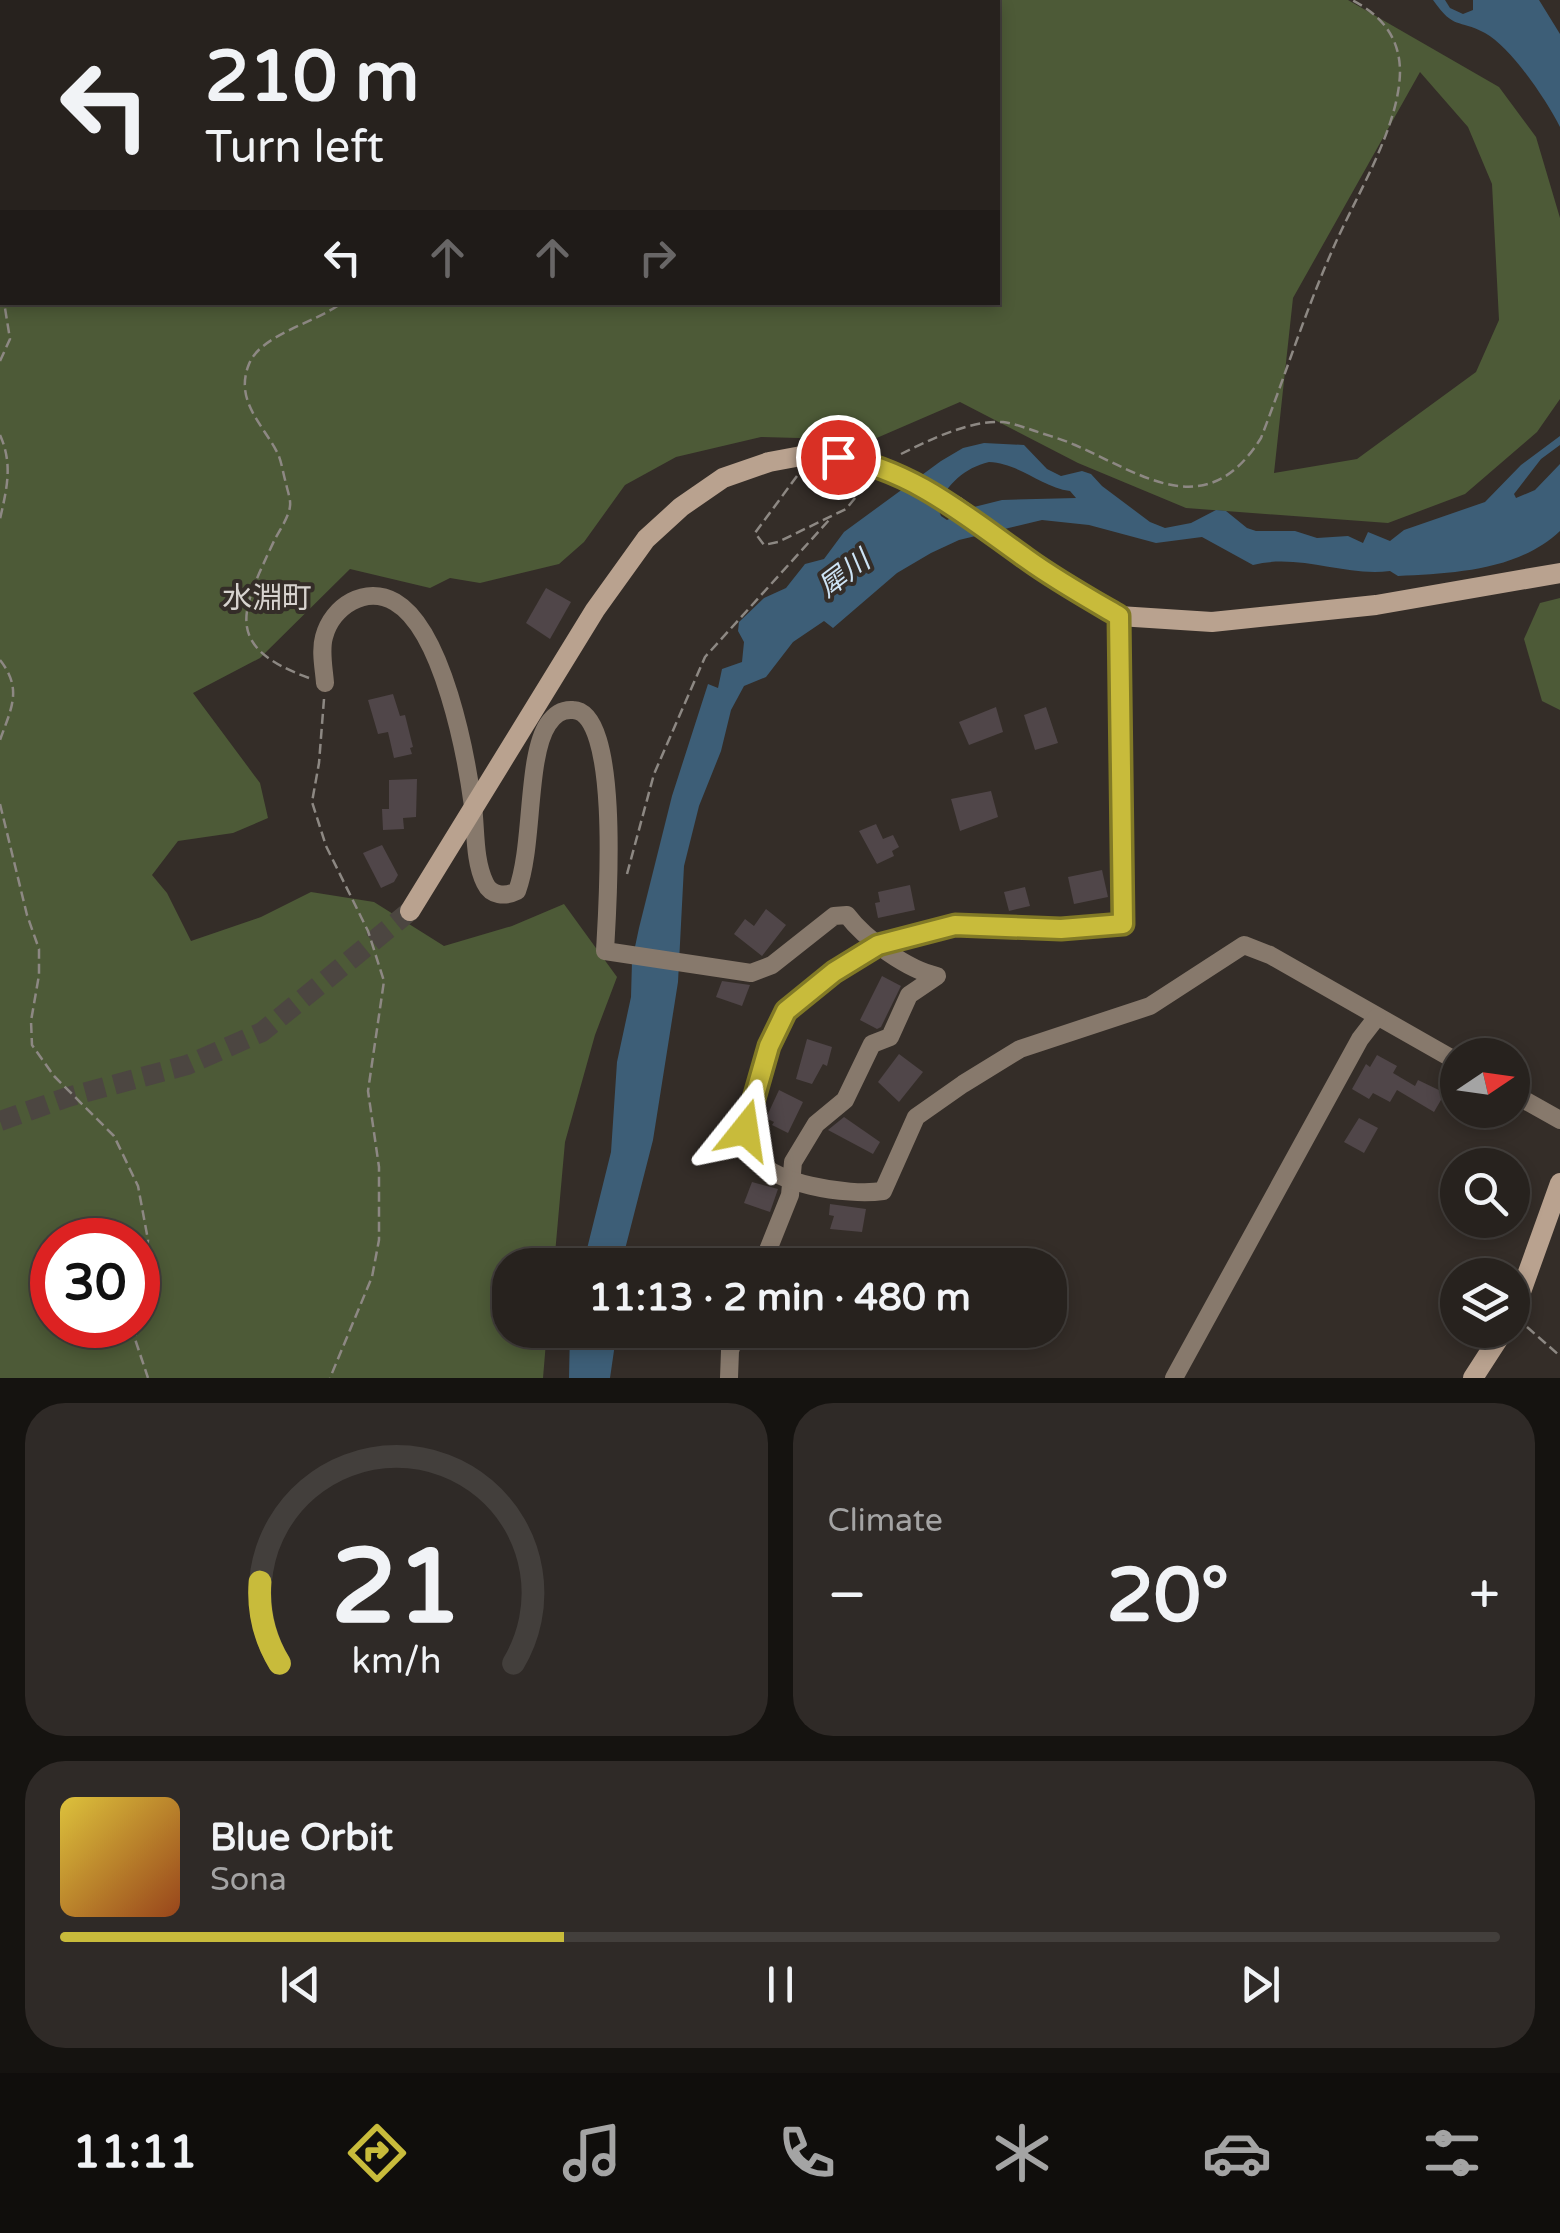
<!DOCTYPE html>
<html lang="en">
<head>
<meta charset="utf-8">
<style>
	:root { --surface:#27221e; --page:#2f2a27; --text:#f1f3f6; --muted:#a4a4a4; --line:#433f3c; --accent:#c8bb3b }
	body { margin:0; font-family:"Varela Round","Noto Sans JP",sans-serif; background:var(--page); color:var(--text); height:100vh; display:flex; flex-direction:column; font-size:38px; white-space:nowrap }
	* { box-sizing:border-box; margin:0 }
	p { font-size:32px; color:var(--muted) }
	.icon { flex:none; width:55px; height:55px; fill:none; stroke:currentColor; stroke-width:2; stroke-linecap:round; stroke-linejoin:round }
	.map { position:relative; height:1378px; overflow:hidden }
	.side { display:flex; flex-direction:column; gap:25px; padding:25px; background:#151310; flex:1 }
	.side>* { flex:none }
	.hud { position:absolute; left:0px; top:0px; width:1000px; height:305px; box-shadow:0 5px 15px #0003,0 0 0 2px var(--line); background:#27221e; color:var(--text); overflow:hidden }
	.needle { width:65px; rotate:77deg }
	.buttons { position:absolute; left:1440px; top:1038px; display:grid; gap:20px }
	.buttons a { display:grid; place-items:center; width:90px; height:90px; border-radius:50%; background:var(--surface); box-shadow:0 5px 15px #0003,0 0 0 2px var(--line); font-size:50px }
	.speed { position:absolute; left:30px; top:1218px; display:flex; gap:20px; font-size:50px; font-weight:700; text-align:center }
	.speed>* { display:grid; place-content:center; width:130px; height:130px; border-radius:50%; background:var(--surface); box-shadow:0 5px 15px #0003,0 0 0 2px var(--line); line-height:1 }
	.speed .limit { border:15px solid #d22; background:#fff; color:#111 }
	.pin { position:absolute; display:grid; place-items:center; width:85px; height:85px; color:#fff; margin:-42px; border:5px solid #fff; border-radius:50%; box-shadow:0 2px 10px #0007 }
	.me { position:absolute; width:110px; margin:-55px; rotate:15deg; stroke-linejoin:round; filter:drop-shadow(0 0 8px #0008) }
	.turn { display:flex; align-items:center; gap:35px; height:210px; padding:0 40px; font-size:45px }
	.turn .icon { width:130px; height:130px; stroke-width:2.5 }
	.turn b { display:block; font-size:70px; line-height:85px }
	.lanes { display:flex; align-items:center; height:95px; padding:0 40px; background:#0003; justify-content:center; gap:50px; direction:ltr }
	.lanes .off { opacity:.35 }
	.big { font-size:75px; font-weight:800; line-height:1.1 }
	.side .tile { flex:1; display:flex; flex-direction:column; justify-content:center; gap:15px; min-width:0; padding:0 35px; border-radius:40px; background:var(--page) }
	.side .dial { align-items:center; gap:0 }
	.dial svg { height:260px; overflow:visible; fill:none; stroke:var(--line); stroke-width:7; stroke-linecap:round; text-anchor:middle }
	.dial text { fill:var(--text); stroke:none }
	.song { display:flex; align-items:center; gap:30px }
	.cover { width:120px; height:120px; border-radius:15px; background:linear-gradient(135deg,hsl(50 70% 55%),hsl(20 70% 35%)) }
	.played { height:10px; border-radius:5px; background:linear-gradient(90deg,var(--accent) 35%,var(--line) 35%) }
	.keys { display:flex; justify-content:space-around; direction:ltr }
	.heat { display:flex; justify-content:space-between; align-items:center; font-size:55px; direction:ltr }
	.side .tiles { flex:1; display:grid; gap:25px; grid-template-columns:1fr 1fr }
	.tile:last-child { grid-column:span 2 }
	.trip { position:absolute; left:492px; top:1248px; width:575px; height:100px; border-radius:40px; background:var(--surface); box-shadow:0 5px 15px #0003,0 0 0 2px var(--line); font-weight:800; line-height:100px; text-align:center }
	.tab-bar { display:flex; height:160px; justify-content:space-around; align-items:center; background:#100e0c; color:var(--muted) }
	.tab-bar .icon { width:70px; height:70px }
	.tab-bar .active { color:var(--accent) }
	.tab-bar b { font-size:45px; color:var(--text) }
	.map>svg:first-child { display:block }
</style>
</head>
<body>
<div class="map">
<svg width="1560" height="1378" viewBox="0 0 1560 1378">
	<rect width="100%" height="100%" fill="#342d28"/>
	<g fill="#4d5a37" fill-rule="evenodd">
		<path d="M0 0H136L2 2V302H998V2L241 0H1348L1499 87 1536 137 1560 218V399L1537 432 1465 494 1388 523 1186 508 1078 463 960 402 872 440 761 437 676 457 625 485 584 542 559 564 480 583 450 578 430 588 350 569 260 658 193 693 260 783 268 818 233 833 178 841 152 875 167 893 191 941 261 917 311 892 374 902 444 946 512 926 564 904 617 977 595 1035 565 1142 554 1265H510V1330H547L543 1378H0ZM1420 72 1468 127 1492 184 1499 320 1476 372 1357 459 1274 473 1293 298ZM52 1240H138V1325H52Z"/>
		<polygon points="1560,598 1560,710 1542,701 1524,639 1540,603"/>
	</g>
	<g fill="#3d5e77" fill-rule="evenodd">
		<path d="M1433 0H1445L1450 8 1463 14 1473 10V0H1539L1560 34V127C1547 101 1511 47 1485 33 1457 18 1455 31 1433 0Z"/>
		<path d="M1560 436V445L1541 459 1514 494 1516 498 1535 490 1560 464V531C1517 571 1454 573 1398 576L1390 571C1345 577 1299 553 1253 565L1202 537 1156 543 1089 525 1042 520 959 540 931 553 897 573 833 628 824 621 793 642 766 677 744 686 731 710 721 751 699 806 684 866 678 982 653 1140 621 1265H583L611 1152 617 1062 631 997 632 961 639 928 672 796 708 684 718 688 722 669 742 662 744 642 738 631 739 622 764 598 786 588 805 564 824 559 844 532 941 461 963 448 984 443 1024 445 1047 469 1061 476 1082 471 1091 474 1102 486 1150 522 1165 528 1191 523 1216 510 1226 511 1247 528 1256 531H1295L1317 538 1348 536 1363 543 1368 532 1390 541 1404 530 1485 502 1521 465ZM989 462C1019 463 1041 487 1070 491L1076 498 1002 500 974 507 947 520 941 516 937 506C948 484 964 468 989 462Z"/>
		<polygon points="570,1330 617,1330 610,1378 569,1378"/>
	</g>
	<g fill="#504649">
		<polygon points="546,588 571,602 550,639 526,623"/>
		<polygon points="393,694 400,716 405,715 413,747 410,748 412,754 394,758 388,732 378,734 368,700"/>
		<polygon points="996,707 1003,732 969,745 959,722"/>
		<polygon points="1046,707 1058,743 1035,750 1024,715"/>
		<polygon points="417,779 416,817 403,818 404,829 383,830 382,809 389,809 389,780"/>
		<polygon points="991,791 998,817 960,831 951,799"/>
		<polygon points="876,824 883,839 893,835 899,847 892,851 894,856 877,864 859,831"/>
		<polygon points="382,845 398,875 394,882 381,888 363,853"/>
		<polygon points="1102,870 1108,897 1074,904 1068,877"/>
		<polygon points="910,885 915,910 878,918 875,903 880,902 878,892"/>
		<polygon points="1025,887 1030,906 1009,911 1004,892"/>
		<polygon points="766,909 786,925 762,956 734,934 745,919 754,926"/>
		<polygon points="882,976 901,986 881,1027 877,1029 860,1020"/>
		<polygon points="722,981 750,985 742,1006 716,997"/>
		<polygon points="807,1039 832,1047 827,1066 823,1064 812,1084 796,1079"/>
		<polygon points="899,1054 923,1072 899,1102 878,1082"/>
		<polygon points="1377,1055 1397,1066 1393,1073 1415,1086 1418,1080 1445,1093 1434,1112 1397,1090 1390,1102 1373,1093 1369,1099 1352,1089 1366,1064 1370,1067"/>
		<polygon points="779,1090 803,1102 788,1133 772,1125 774,1122 766,1118"/>
		<polygon points="844,1117 880,1142 873,1154 828,1130"/>
		<polygon points="1359,1118 1378,1128 1364,1153 1344,1142"/>
		<polygon points="752,1182 778,1189 770,1212 744,1203"/>
		<polygon points="830,1204 866,1209 862,1232 830,1229 834,1216 829,1215"/>
		<polygon points="792,1252 830,1258 830,1265 790,1265"/>
	</g>
	<g fill="none" stroke-linecap="round" stroke-linejoin="round">
		<polyline stroke="#4c4641" stroke-width="20" stroke-dasharray="20 10" stroke-linecap="butt" points="0,1121 68,1097 187,1065 262,1032 410,911"/>
		<g stroke="#8d8883" stroke-width="2.5" stroke-dasharray="10 5" stroke-linecap="butt">
			<polyline points="0,131 2,128"/>
			<polyline points="0,289 2,298"/>
			<polyline points="0,361 10,339 4,302"/>
			<path d="M0 435C13 464 7 488 0 519"/>
			<path d="M901 454C929 440 970 420 1003 422 1012 423 1023 427 1032 430 1046 435 1062 439 1075 445 1145 476 1207 524 1261 438 1285 376 1305 312 1332 251 1354 199 1399 129 1400 72 1400 37 1381 15 1352 0"/>
			<polyline points="797,476 755,533 764,545 778,542 846,509 869,481"/>
			<path d="M0 660C23 689 11 709 0 740"/>
			<path d="M309 678C221 646 242 610 274 541 279 531 289 517 290 506 291 499 287 490 286 483 283 474 282 463 278 454 263 424 234 401 249 364 261 334 316 323 343 302"/>
			<polyline points="324,699 319,763 312,802 326,846 368,931 384,981 368,1091 379,1167 379,1240 372,1277 330,1378"/>
			<polyline points="0,804 27,915 39,949 39,975 31,1021 32,1045 54,1076 114,1136 138,1186 148,1240 138,1324"/>
			<polyline points="627,874 654,774 705,657 830,519"/>
			<polyline points="137,1326 135,1339 148,1378"/>
			<polyline points="1527,1327 1560,1356"/>
		</g>
		<g stroke="#87796c" stroke-width="18">
			<path d="M325 683C324 669 320 651 324 637 332 606 366 585 395 602 443 630 466 754 473 806 476 830 474 861 485 883 491 896 505 897 517 891 534 846 526 757 548 724 554 715 561 709 573 710 622 712 607 914 605 951L751 973 772 965 834 916 847 915C865 939 908 970 937 976L909 995 890 1037 872 1044 845 1100 816 1124 793 1162 790 1195 762 1265"/>
			<path d="M879 945C852 961 803 988 786 1012 771 1033 736 1129 749 1151 769 1185 848 1196 883 1191L916 1117 963 1084 1020 1049 1150 1006 1244 945 1270 955 1458 1062"/>
			<polyline points="1512,1093 1560,1120"/>
			<polyline points="729,1378 730,1351 737,1330"/>
			<polyline points="1174,1378 1360,1039 1377,1017"/>
		</g>
		<g stroke="#b9a28f" stroke-width="20">
			<polyline points="410,911 595,610 646,539 681,507 723,478 769,462 812,454 865,462 893,472 956,506 1057,580 1119,616 1212,622 1376,605 1560,573"/>
			<polyline points="879,945 955,925 1061,929 1123,924 1119,616"/>
			<polyline points="1512,1317 1560,1183"/>
			<polyline points="1473,1378 1504,1330"/>
		</g>
	</g>
	<g fill="none" stroke-linecap="round" stroke-linejoin="round">
		<g stroke="#827a26" stroke-width="25">
			<path id="route" d="M745 1130 769 1046 786 1011 834 972 878 945 955 925 1061 929 1123 924 1119 616C1088 598 1056 580 1027 559 966 516 913 470 838 457"/>
		</g>
		<use href="#route" stroke="#c8bb3b" stroke-width="18"/>
	</g>
	<g text-anchor="middle" dominant-baseline="central" stroke-width="8" stroke-linejoin="round" paint-order="stroke">
		<g font-size="28" font-style="italic" fill="#cde3f5" stroke="#342d28">
			<text transform="translate(844 574) rotate(-37)">犀川</text>
		</g>
		<g font-size="30" fill="#d7d3cf" stroke="#342d28">
			<text x="267" y="598">水淵町</text>
		</g>
	</g>
</svg>
<div class="buttons">
<a><svg class="needle" viewBox="-14 -14 28 28"><path d="M0-13l5 13h-10z" fill="#e53935"/><path d="M0 13l5-13h-10z" fill="#a4a4a4"/></svg></a>
<a><svg class="icon" aria-label="search" viewBox="0 0 24 24"><circle cx="10" cy="10" r="6"/><path d="M15 15l6 6"/></svg></a>
<a><svg class="icon" aria-label="layers" viewBox="0 0 24 24"><path d="M12 4l9 5-9 5-9-5zM3 14l9 5 9-5"/></svg></a>
</div>
<div class="speed"><div class="limit">30</div></div>
<div class="pin" style="left:838px;top:457px;background:#d93025"><svg class="icon" aria-label="arrive" viewBox="0 0 24 24"><path d="M6 21V4h12l-3 4 3 4H6"/></svg></div>
<svg class="me" style="left:745px;top:1130px" viewBox="-20 -20 40 40"><path d="M0-17L14 15 0 8-14 15z" fill="#c8bb3b" stroke="#fff" stroke-width="4"/></svg>
<div class="trip">11:13 · 2 min · 480 m</div>
<div class="hud">
<div class="turn"><svg class="icon" aria-label="left" viewBox="0 0 24 24"><path d="M17 20v-9H6M10 6l-5 5 5 5"/></svg><div><b>210 m</b>Turn left</div></div>
<div class="lanes"><svg class="icon" aria-label="left" viewBox="0 0 24 24"><path d="M17 20v-9H6M10 6l-5 5 5 5"/></svg><svg class="icon off" aria-label="ahead" viewBox="0 0 24 24"><path d="M12 20V5M6 11l6-6 6 6"/></svg><svg class="icon off" aria-label="ahead" viewBox="0 0 24 24"><path d="M12 20V5M6 11l6-6 6 6"/></svg><svg class="icon off" aria-label="right" viewBox="0 0 24 24"><path d="M7 20v-9h11M14 6l5 5-5 5"/></svg></div>
</div>
</div>
<section class="side">
<div class="tiles">
<div class="tile dial"><svg viewBox="0 0 100 80">
<path d="M14 69A42 42 0 1 1 86 69"/>
<path d="M14 69A42 42 0 0 1 8 44" stroke="#c8bb3b"/>
<text x="50" y="56" font-size="32" font-weight="700">21</text>
<text x="50" y="72" font-size="11">km/h</text>
</svg></div>
<div class="tile"><p>Climate</p>
<div class="heat"><a>−</a><b class="big">20°</b><a>+</a></div>
</div>
<div class="tile">
<div class="song"><i class="cover"></i><div><b>Blue Orbit</b><p>Sona</p></div></div>
<div class="played"></div>
<div class="keys"><svg class="icon" aria-label="previous" viewBox="0 0 24 24"><path d="M18 5L8 12l10 7zM5 5v14"/></svg><svg class="icon" aria-label="pause" viewBox="0 0 24 24"><path d="M8 5v14M16 5v14"/></svg><svg class="icon" aria-label="next" viewBox="0 0 24 24"><path d="M6 5l10 7-10 7zM19 5v14"/></svg></div>
</div>
</div>
</section>
<nav class="tab-bar">
<b>11:11</b>
<svg class="icon active" aria-label="directions" viewBox="0 0 24 24"><path d="M12 3l9 9-9 9-9-9zM9 14v-3h6M13 9l2 2-2 2"/></svg>
<svg class="icon" aria-label="music" viewBox="0 0 24 24"><path d="M9 18V5l10-2v13"/><circle cx="6" cy="18" r="3"/><circle cx="16" cy="16" r="3"/></svg>
<svg class="icon" aria-label="phone" viewBox="0 0 24 24"><path d="M5 4h4l2 5-3 2q2 4 5 5l2-3 5 2v4C11 20 4 13 5 4z"/></svg>
<svg class="icon" aria-label="climate" viewBox="0 0 24 24"><path d="M12 3v18M4 7l16 10M4 17L20 7"/></svg>
<svg class="icon" aria-label="car" viewBox="0 0 24 24"><path d="M5 17H2v-5l4-1 3-4h7l3 4 3 1v5h-3M9 17h6M6 11h13"/><circle cx="7" cy="17" r="2"/><circle cx="17" cy="17" r="2"/></svg>
<svg class="icon" aria-label="filters" viewBox="0 0 24 24"><path d="M4 7h16M4 17h16"/><circle cx="9" cy="7" r="2"/><circle cx="15" cy="17" r="2"/></svg>
</nav>
</body>
</html>
